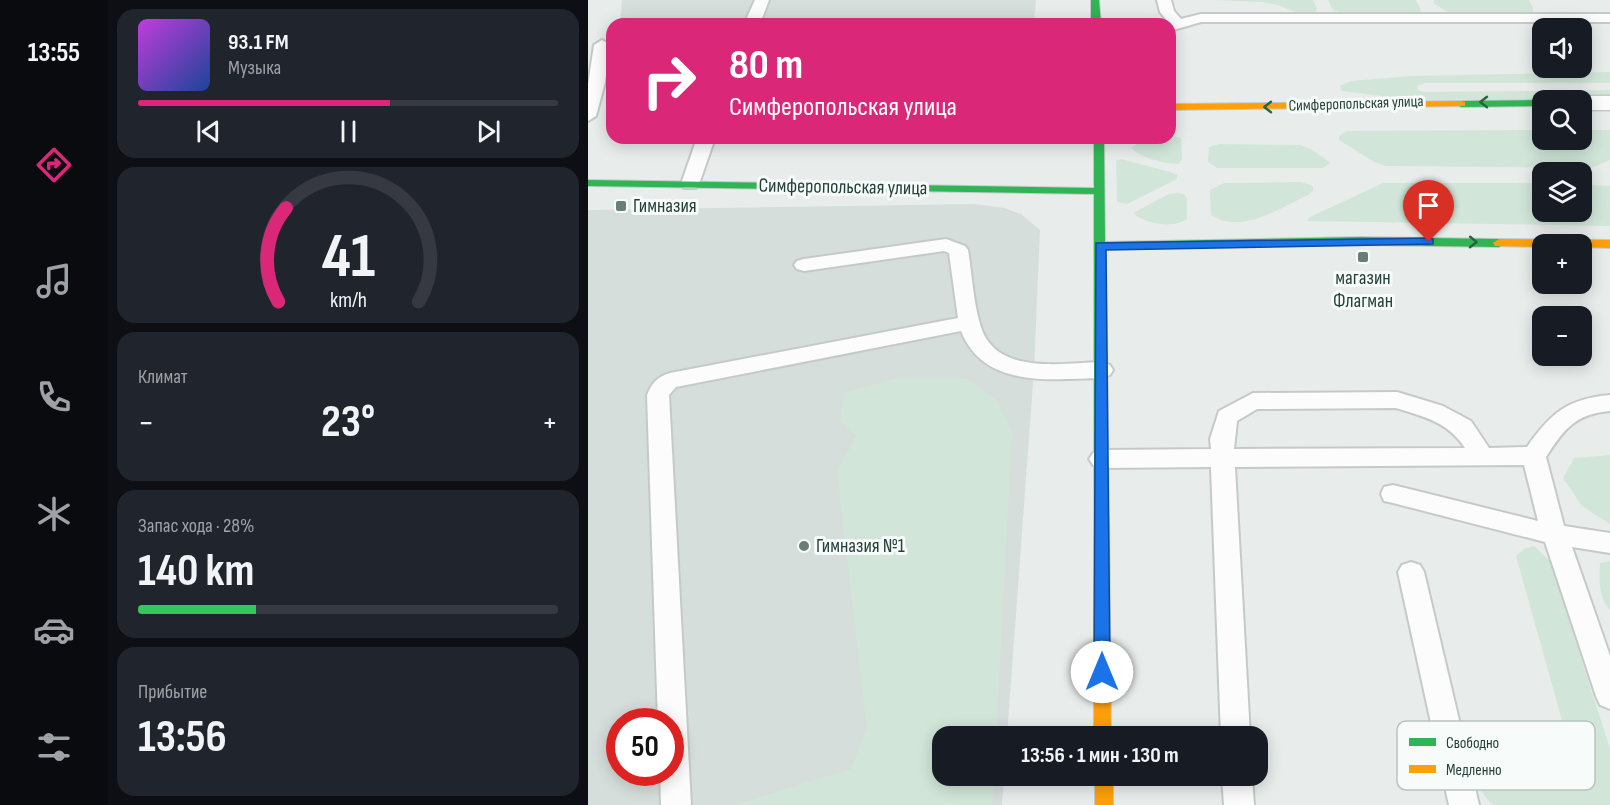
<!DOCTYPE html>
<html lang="ru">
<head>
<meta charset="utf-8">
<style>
	:root { --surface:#171b24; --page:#20242c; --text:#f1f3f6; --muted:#9ea1a6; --line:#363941; --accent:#db2777 }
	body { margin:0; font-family:"Sofia Sans Condensed",sans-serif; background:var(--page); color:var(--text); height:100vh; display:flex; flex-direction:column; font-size:22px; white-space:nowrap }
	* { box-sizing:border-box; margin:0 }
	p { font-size:20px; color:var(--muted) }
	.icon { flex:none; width:33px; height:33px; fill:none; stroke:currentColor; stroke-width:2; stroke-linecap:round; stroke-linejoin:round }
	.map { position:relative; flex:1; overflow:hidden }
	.panel { display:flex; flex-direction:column; gap:9px; padding:9px; background:#0d0f14; width:480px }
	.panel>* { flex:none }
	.hud { position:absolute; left:18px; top:18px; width:570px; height:126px; border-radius:18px; box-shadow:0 3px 15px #0003; background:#db2777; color:#fff; overflow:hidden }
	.fabs { position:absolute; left:944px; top:18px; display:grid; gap:12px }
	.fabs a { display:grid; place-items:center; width:60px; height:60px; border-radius:12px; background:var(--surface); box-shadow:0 3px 15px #0003; font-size:30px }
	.speed { position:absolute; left:18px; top:708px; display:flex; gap:12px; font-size:30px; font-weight:700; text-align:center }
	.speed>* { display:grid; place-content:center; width:78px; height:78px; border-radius:50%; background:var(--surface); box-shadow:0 3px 15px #0003; line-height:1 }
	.speed .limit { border:9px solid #d22; background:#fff; color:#111 }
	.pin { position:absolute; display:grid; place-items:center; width:51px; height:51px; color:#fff; margin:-62px -26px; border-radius:50% 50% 50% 0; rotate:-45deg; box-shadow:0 0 6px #0007 }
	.pin .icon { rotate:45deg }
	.me { position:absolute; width:66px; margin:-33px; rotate:0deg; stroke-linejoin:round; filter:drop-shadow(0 0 4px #0008) }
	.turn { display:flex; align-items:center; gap:21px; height:126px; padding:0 24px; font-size:27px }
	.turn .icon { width:78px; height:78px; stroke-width:2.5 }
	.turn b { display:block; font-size:42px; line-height:51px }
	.big { font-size:45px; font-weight:700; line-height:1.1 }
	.panel .widget { flex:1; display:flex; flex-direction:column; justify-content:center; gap:9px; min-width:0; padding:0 21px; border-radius:18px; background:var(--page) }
	.panel .dial { align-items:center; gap:0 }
	.dial svg { height:156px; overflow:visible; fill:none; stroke:var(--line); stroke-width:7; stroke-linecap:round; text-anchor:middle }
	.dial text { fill:var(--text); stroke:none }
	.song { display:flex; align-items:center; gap:18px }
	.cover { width:72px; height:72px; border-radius:9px; background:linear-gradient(135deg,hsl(290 70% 55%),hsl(220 70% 35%)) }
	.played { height:6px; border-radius:3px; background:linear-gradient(90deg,var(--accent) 60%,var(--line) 60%) }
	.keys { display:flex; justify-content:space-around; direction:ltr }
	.heat { display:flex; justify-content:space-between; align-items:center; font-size:33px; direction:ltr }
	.charge { height:9px; border-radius:4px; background:linear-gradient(90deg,#34c759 28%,var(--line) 0) }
	.trip { position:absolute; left:344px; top:726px; width:336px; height:60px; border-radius:18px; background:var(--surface); box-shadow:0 3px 15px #0003; font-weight:700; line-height:60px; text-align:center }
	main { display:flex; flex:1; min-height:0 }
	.tab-bar { display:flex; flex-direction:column; width:108px; justify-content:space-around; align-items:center; background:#090b0e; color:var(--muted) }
	.tab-bar .icon { width:42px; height:42px }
	.tab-bar .selected { color:var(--accent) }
	.tab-bar b { font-size:27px; color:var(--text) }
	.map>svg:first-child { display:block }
</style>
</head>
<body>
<main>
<nav class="tab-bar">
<b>13:55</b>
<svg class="icon selected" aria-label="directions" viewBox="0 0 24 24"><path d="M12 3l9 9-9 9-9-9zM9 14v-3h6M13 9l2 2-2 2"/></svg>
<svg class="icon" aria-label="music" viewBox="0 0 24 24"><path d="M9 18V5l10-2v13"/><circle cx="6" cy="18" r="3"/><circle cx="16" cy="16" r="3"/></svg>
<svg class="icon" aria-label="phone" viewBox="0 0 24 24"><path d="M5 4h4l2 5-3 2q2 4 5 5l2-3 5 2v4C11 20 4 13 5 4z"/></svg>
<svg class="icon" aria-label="climate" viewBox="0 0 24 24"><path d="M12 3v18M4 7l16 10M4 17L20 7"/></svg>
<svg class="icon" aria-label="car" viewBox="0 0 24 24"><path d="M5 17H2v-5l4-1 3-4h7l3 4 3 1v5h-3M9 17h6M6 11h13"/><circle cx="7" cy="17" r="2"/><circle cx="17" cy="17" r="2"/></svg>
<svg class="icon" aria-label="filters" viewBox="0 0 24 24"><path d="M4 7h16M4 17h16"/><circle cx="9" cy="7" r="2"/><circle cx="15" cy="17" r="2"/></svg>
</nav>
<section class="panel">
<div class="widget">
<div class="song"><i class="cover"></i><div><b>93.1 FM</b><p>Музыка</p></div></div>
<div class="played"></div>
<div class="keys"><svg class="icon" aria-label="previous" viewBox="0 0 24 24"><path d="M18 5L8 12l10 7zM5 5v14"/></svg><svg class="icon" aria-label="pause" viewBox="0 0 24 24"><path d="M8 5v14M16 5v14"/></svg><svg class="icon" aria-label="next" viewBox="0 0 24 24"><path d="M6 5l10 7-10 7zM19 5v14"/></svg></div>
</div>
<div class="widget dial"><svg viewBox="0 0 100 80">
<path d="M14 69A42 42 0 1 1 86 69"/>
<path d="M14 69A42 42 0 0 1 18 21" stroke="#db2777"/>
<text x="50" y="56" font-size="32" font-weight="700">41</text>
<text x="50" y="72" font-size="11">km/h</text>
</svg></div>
<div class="widget"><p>Климат</p>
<div class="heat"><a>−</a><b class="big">23°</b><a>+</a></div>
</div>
<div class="widget"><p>Запас хода · 28%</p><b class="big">140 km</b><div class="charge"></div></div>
<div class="widget"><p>Прибытие</p><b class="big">13:56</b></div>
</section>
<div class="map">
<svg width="1022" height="805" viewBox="0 0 1022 805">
	<rect width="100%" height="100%" fill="#e8edeb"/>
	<g fill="#d6dedb" fill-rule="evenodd">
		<polygon points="34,0 448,0 446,24 32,24"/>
		<path d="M387 204 416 208 433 214 452 230 446 370 419 736H354V776H416L414 805H0V210ZM32 722H82V772H32Z"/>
	</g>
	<g fill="#d1e6d8">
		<polygon points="623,0 725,0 729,9 727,13 707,12 690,5 674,2"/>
		<polygon points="740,0 828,0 833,10 831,14 754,13 745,10"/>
		<polygon points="846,0 941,0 945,8 945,12 937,14 861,13 845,3"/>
		<polygon points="1022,72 1022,83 837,83 829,86 830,90 836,92 1022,90 1022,99 825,100 754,91 752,86 763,81 823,76"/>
		<polygon points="954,130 954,140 993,140 993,130 1022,130 1022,160 1003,168 798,166 786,162 751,140 751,136 759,131"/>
		<path d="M582 135 593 138 594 159 591 164C575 163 554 159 543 148L558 138H582Z"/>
		<polygon points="631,144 712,145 723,149 743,163 735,168 629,168 620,162 621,147"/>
		<polygon points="533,159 582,172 589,175 589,179 539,204 529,202 528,161"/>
		<path d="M713 182 725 186V191L720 195C692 208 653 235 623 215L622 190 636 183Z"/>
		<polygon points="795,183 954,183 954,212 993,212 993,184 1022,186 1022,226 720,221 720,218"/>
		<path d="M590 193 596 194 599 199V219C585 229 557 224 545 213L581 194Z"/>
		<polygon points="309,378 378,379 407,399 424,430 408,736 354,736 354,776 406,776 404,805 146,805 263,769 279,729 249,471 269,436 252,421 256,393"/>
		<polygon points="1022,455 1022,524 994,506 975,478 986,458"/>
		<path d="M946 546 962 561 1022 749V805H905C885 784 881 773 886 745L971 746 977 731 928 556 936 549Z"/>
		<path d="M1022 561V610C1010 597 1011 579 1012 563Z"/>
	</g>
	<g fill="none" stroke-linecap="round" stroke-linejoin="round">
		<g stroke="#c5cac8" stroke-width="4">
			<g id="lane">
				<polygon points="167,0 181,0 172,24 156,24"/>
				<polygon points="569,0 583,0 586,11 593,19 613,14 1022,14 1022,22 613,22 582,31 582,24 576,24 580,22 572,12"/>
				<polygon points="14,40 22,45 17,82 8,116 0,121 0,85 6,45"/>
				<polygon points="109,138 127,138 111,184 108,188 96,188 93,184"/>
				<path d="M358 239 377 246 380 250C384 274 385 300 392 324 406 376 473 363 514 362L522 365 525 370 522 375 514 378C463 379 396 389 373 331L88 387 81 395 103 805H73L72 772H82V722H70L59 395C64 383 69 377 82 373L370 318 361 253 356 251 216 271 209 269 206 265 209 261 216 259Z"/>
				<path d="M809 392 855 406 883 421 901 448 939 447C963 413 979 399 1022 395V411C987 414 976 429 958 457L976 526 1022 533V553L984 547 1022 656V709L1012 705 1008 696 957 542 805 503 796 501 793 494 796 487 805 485 950 521 936 465 647 467 662 736H633L623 467 513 468 505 465 501 459 505 453 513 450 623 449 622 439 631 411 665 393ZM808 408C837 417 860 422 877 448L646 449 649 421 669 409Z"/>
				<polygon points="823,562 832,565 836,572 891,805 861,805 810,572 814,565"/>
				<polygon points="634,776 664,776 666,805 636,805"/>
			</g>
		</g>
		<g stroke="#c5cac8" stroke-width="3">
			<polygon id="street" points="993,96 1022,96 1022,110 993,110 993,100 983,100"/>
		</g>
		<g stroke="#c3cbc8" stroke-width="2">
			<g id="fast">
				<polygon points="503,0 511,0 513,24 503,24"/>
				<polygon points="954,100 956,100 954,100 954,106 873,107 868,104 873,101"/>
				<polygon points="506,138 516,138 517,242 773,237 911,239 917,243 911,247 773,245 518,249 522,614 520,619 514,621 508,619 506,614 506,194 0,186 0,180 506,188"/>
			</g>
		</g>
		<g stroke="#c3cbc8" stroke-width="2">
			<g id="slow">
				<polygon points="873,101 877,102 877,106 582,110 582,104"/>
				<polygon points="911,239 1022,240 1022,248 993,247 993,244 954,244 954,247 907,246 905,243"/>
				<polygon points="514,607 520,609 522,614 523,736 506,736 506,614 508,609"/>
				<rect x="507" y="776" width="18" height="29"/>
			</g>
		</g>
		<use href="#lane" fill="#fcfcfc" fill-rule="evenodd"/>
		<use href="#street" fill="#fcfcfc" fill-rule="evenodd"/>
		<use href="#fast" fill="#30b455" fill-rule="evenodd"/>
		<use href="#slow" fill="#ff9f0a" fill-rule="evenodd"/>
	</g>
	<defs><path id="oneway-chevron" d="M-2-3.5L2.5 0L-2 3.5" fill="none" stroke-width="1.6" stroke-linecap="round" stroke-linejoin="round" transform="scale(1.5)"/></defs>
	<g stroke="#286442">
		<use href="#oneway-chevron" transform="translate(896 102) rotate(-180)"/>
		<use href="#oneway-chevron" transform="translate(680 107) rotate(180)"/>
		<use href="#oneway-chevron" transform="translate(885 242) rotate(1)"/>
	</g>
	<polygon fill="#1a73e8" stroke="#114b97" stroke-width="1.5" points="841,238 845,239 845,244 518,250 522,672 520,677 514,679 508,677 506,672 508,243"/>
	<g fill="#697e78" stroke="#f7fbf9" stroke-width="2">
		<rect x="27" y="200" width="12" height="12" rx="3"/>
		<rect x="769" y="251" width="12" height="12" rx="3"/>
		<circle cx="216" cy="546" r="6"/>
	</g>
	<g text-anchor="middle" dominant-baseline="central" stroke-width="6" stroke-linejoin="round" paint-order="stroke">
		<g font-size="16" fill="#24423a" stroke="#f7fbf9">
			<text transform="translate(768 104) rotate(-2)">Симферопольская улица</text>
		</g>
		<g font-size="20" fill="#24423a" stroke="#f7fbf9">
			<text transform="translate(255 187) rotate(1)">Симферопольская улица</text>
		</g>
		<g font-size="20" fill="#24423a" stroke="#f7fbf9" text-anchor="start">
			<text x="45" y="206">Гимназия</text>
			<text x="775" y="278" text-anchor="middle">магазин<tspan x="775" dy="23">Флагман</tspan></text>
			<text x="228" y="546">Гимназия №1</text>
		</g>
	</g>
	<rect x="809" y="721" width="198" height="69" rx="9" fill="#f7fbf9" stroke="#b8c4c0" stroke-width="1.5"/>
	<rect x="821" y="738" width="27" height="8" fill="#30b455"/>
	<rect x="821" y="765" width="27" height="8" fill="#ff9f0a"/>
	<g font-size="16" fill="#24423a">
		<text x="858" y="748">Свободно</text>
		<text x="858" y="775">Медленно</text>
	</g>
</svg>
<div class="fabs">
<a><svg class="icon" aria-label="sound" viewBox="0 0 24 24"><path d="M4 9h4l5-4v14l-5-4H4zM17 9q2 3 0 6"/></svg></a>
<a><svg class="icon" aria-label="search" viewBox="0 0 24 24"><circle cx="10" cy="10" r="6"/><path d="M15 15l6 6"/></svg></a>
<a><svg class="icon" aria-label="layers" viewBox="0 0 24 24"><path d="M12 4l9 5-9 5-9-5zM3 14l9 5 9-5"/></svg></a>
<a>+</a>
<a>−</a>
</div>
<div class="speed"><div class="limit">50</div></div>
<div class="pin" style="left:841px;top:242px;background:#d93025"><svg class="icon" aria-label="arrive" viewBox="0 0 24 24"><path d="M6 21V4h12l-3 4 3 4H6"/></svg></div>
<svg class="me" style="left:514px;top:672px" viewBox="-20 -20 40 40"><circle r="19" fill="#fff"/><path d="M0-13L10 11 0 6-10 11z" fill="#1a73e8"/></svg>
<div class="trip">13:56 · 1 мин · 130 m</div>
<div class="hud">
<div class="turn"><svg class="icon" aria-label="right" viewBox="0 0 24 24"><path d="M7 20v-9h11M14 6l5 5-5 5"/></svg><div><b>80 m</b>Симферопольская улица</div></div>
</div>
</div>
</main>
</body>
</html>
